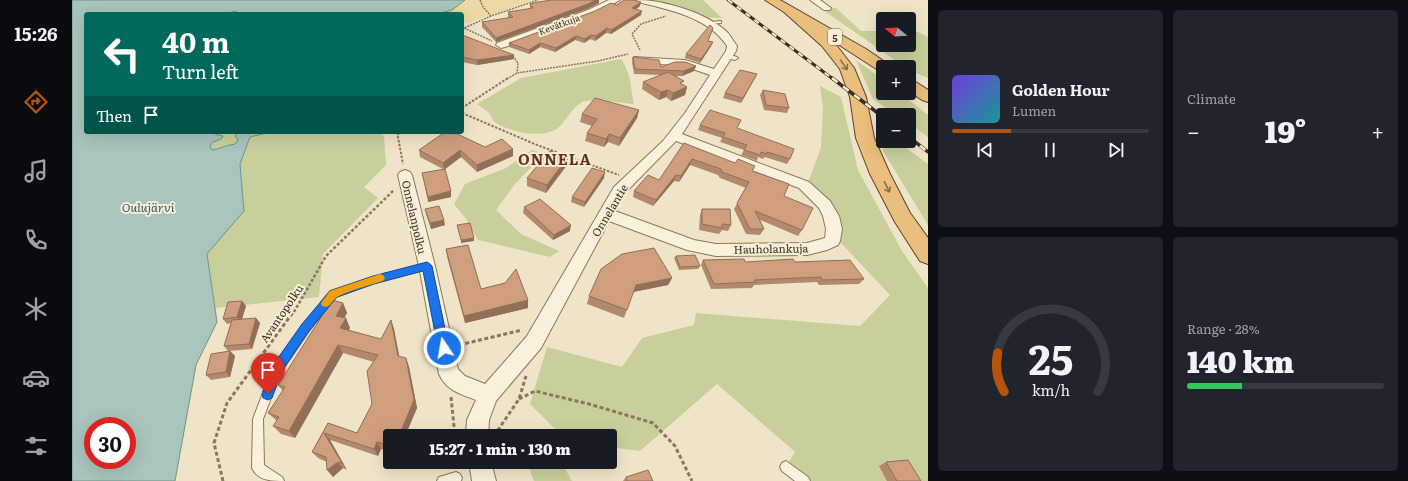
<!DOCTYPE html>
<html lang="en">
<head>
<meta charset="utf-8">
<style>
	:root { --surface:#171b24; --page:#20242c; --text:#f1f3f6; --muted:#9ea1a6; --line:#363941; --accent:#b45309 }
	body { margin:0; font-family:Literata,serif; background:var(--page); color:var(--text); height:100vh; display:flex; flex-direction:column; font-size:15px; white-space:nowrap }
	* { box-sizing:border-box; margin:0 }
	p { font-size:13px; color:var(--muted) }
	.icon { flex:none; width:22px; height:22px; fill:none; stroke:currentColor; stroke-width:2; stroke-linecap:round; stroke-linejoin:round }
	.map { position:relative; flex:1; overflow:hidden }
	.details { display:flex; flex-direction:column; gap:10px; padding:10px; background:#0d0f14; width:480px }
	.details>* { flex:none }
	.top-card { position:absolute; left:12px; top:12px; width:380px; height:122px; border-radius:4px; box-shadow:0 4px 16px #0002; background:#00695c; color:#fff; overflow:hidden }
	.needle { width:26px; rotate:288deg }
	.fabs { position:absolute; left:804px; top:12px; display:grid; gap:8px }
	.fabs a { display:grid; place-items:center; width:40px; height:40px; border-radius:4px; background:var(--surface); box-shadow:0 4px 16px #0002; font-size:20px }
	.speed { position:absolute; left:12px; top:417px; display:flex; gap:8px; font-size:20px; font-weight:700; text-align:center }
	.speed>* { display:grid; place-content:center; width:52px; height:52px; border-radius:50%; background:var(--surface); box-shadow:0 4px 16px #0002; line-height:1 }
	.speed .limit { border:6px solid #d22; background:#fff; color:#111 }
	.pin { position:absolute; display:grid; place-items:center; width:34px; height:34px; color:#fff; margin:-41px -17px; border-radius:50% 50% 50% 0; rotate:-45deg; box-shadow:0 0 4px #0007 }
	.pin .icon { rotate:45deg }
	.me { position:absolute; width:44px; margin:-22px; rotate:348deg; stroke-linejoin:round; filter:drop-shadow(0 0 3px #0008) }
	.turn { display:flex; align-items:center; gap:14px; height:84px; padding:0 12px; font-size:18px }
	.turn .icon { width:52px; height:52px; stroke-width:2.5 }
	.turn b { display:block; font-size:28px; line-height:34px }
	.then { display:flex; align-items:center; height:38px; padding:0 12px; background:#0003; gap:8px; font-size:15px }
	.big { font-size:30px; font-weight:800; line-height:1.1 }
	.details .card { flex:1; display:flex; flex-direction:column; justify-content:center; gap:6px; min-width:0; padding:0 14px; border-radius:6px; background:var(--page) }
	.details .dial { align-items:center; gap:0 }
	.dial svg { height:104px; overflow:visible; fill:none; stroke:var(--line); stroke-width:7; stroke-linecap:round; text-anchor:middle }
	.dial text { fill:var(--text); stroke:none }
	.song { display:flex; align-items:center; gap:12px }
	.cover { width:48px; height:48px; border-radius:6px; background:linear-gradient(135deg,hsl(260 70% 55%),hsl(180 70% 35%)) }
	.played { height:4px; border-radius:2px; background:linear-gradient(90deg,var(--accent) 30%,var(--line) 30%) }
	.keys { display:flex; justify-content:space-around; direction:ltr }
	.heat { display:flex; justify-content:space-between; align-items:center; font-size:22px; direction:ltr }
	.charge { height:6px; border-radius:3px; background:linear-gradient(90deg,#34c759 28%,var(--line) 0) }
	.details .tiles { flex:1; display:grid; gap:10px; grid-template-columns:repeat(2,1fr) }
	.trip { position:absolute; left:311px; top:429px; width:234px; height:40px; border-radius:4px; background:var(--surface); box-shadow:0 4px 16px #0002; font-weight:800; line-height:40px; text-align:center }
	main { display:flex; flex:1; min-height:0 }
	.dock { display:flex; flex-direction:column; width:72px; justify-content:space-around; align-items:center; background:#090b0e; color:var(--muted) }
	.dock .icon { width:28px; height:28px }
	.dock .on { color:var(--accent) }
	.dock b { font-size:18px; color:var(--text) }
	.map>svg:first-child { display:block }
</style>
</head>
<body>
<main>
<nav class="dock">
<b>15:26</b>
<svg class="icon on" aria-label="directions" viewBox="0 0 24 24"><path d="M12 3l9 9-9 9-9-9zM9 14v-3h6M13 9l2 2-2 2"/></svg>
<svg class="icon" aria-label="music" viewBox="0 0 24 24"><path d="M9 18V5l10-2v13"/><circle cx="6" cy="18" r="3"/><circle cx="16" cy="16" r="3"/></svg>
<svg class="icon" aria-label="phone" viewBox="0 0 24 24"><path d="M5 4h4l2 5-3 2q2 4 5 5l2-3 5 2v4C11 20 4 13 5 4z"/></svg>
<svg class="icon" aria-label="climate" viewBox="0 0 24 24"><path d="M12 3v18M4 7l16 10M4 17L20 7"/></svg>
<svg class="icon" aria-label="car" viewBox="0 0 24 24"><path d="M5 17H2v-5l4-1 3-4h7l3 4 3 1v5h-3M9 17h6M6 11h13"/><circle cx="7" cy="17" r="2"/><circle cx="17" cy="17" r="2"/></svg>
<svg class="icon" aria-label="filters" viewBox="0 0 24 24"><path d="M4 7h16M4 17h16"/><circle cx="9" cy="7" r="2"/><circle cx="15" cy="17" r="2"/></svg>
</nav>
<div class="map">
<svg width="856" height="481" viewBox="0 0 856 481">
	<rect width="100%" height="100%" fill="#f0e4c8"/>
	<g fill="#c9cf9b">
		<polygon points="577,0 631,0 650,18 635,18"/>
		<polygon points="748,8 764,8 789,31 811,31 811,45 837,45 837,28 856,37 856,78 837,70 837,67 832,67 803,46"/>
		<path d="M549 59C560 76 558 85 562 104 550 103 519 98 510 102 500 108 495 119 487 127 473 140 438 132 424 123 420 121 420 116 417 113 414 110 409 107 405 104L449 78Z"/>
		<polygon points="784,60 811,80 811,93 828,93 856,115 856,137 837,123 837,115 824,115 801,99"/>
		<polygon points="748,86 769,97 786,170 830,251 856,288 856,481 740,481 714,467 723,452 645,384 568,451 538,447 538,436 490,436 458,404 475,347 550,367 570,338 622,325 624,313 788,326 818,295 768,242 768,226 736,183 749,147 751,108"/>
		<polygon points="808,128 811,130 811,141 825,141 856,164 856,225 811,151"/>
		<path d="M142 132H165L167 140 163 144C154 145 148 149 139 150L138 146 141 141 149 139 150 136 142 134Z"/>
		<polygon points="199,132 305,132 312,136 314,165 292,187 306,198 251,254 247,297 143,308 135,254 172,211 168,164 178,137"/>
		<polygon points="460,150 472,154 443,184 424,210 449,234 487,251 478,257 406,240 394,219 382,204 393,184 434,168"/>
		<polygon points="455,462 489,462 500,481 462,481"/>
	</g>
	<polygon fill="#ecd9a5" points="393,0 460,0 396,23 390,22 390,14 365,14 380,10"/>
	<path fill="#a9c4bc" stroke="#6f938a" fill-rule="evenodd" d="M0 0H393L380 10 365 14H167L164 11 152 14H14V132H142L143 134 151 136 149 139 141 142 138 146 140 150C148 149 154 145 163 144L166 140 163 136 165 132H199L178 137 168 164 172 211 135 254 145 322 124 365 103 481H0ZM21 426H55V460H21Z"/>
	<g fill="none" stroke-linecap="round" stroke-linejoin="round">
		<g stroke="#8d765c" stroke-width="2">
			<g id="service">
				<polygon points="647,21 649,21 649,23 637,24 635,23"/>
				<polygon points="655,54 665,57 666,58 663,60 653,57 653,55"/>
				<path d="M355 263 358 264 359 266 358 268 302 283 264 297 237 331 209 372 191 419 192 465 210 477 212 481C200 481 186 481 180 468L181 419 200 369 231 325 258 291 301 277Z"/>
				<polygon points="714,461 736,477 738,481 723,481 710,471 708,467 710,463"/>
				<polygon points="384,472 388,474 390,478 389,481 365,481 367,477"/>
			</g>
		</g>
		<g stroke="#8d765c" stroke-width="2">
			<g id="minor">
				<polygon points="537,0 548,0 522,14 433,47 429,48 424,45 425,43 516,10"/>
				<path d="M565 0C592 0 636 13 656 33 659 37 662 42 665 46L664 51 610 134 737 182 758 201 767 216 770 229 768 241 766 245 755 250 735 255 644 256 615 250 537 221 469 348 424 401 417 420 416 436H394L395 420 404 400C388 394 374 390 367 374L347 266 326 175 328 172 333 170 338 172 340 175 363 266 386 369 393 376 413 384 455 336 542 187 591 141 613 113 638 75 612 66 566 62 561 59 562 57 613 60 642 69 654 51 655 46C636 17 598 10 566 2ZM604 141 727 188 747 208 751 216 754 229 753 238 735 243 644 244 622 240 543 211 553 193Z"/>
				<polygon points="738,0 748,0 759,8 758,10 752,10"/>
				<polygon points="397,462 419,462 424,481 400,481"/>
			</g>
		</g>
		<g stroke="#5b4430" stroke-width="2">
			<g id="trunk">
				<polygon points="693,0 708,0 794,49 816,64 818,67 811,67 811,71 806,70 761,41 782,68 794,97 802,138 818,174 838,213 856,238 856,264 848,261 823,222 798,174 784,138 778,97 768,69 750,46 712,12"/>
				<polygon points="837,79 842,81 856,90 856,102 850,100 837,91"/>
			</g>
		</g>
		<g stroke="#8d765c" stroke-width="1.5" stroke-dasharray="2 1" stroke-linecap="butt">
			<polyline points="408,0 411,7 419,16"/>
			<polyline points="392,28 420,41"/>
			<polyline points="390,29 419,16 466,0"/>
			<polyline points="568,50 560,34 569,24 594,16"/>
			<polyline points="441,56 446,63 445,73"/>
			<polyline points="435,79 445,73 526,61 556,54"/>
		</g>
		<g stroke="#8d765c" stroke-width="2" stroke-dasharray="2.5 1.5" stroke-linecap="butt">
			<polyline points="390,108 436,78"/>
			<polyline points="390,113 465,145 547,175"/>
			<polyline points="325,132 331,164"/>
			<polyline points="325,134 331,132"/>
		</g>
		<polyline stroke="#8d765c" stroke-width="2.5" stroke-dasharray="3 2" stroke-linecap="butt" points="222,312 254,256 322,190"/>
		<g stroke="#8d765c" stroke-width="3" stroke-dasharray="4 2.5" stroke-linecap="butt">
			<polyline points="387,345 450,330"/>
			<polyline points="379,397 383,436"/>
			<polyline points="447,399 463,391 517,404 581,423 603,446 620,481"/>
			<polyline points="422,436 447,399 454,376"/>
			<polyline points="151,481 142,443 155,403 222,311"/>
		</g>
		<use href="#service" fill="#faf1dc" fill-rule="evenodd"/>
		<use href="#minor" fill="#faf1dc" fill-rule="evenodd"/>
		<use href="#trunk" fill="#eabe7c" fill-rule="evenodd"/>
		<g stroke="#3d2e20" stroke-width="3">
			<polyline id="rail-far1" points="656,0 761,79"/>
		</g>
		<g stroke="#3d2e20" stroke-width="3.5">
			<g id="rail">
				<polyline points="760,78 811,117"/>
				<polyline points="837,137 856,152"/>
			</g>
		</g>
		<use href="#rail-far1" stroke="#f7eed8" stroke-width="2" stroke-dasharray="5.5" stroke-linecap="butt"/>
		<use href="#rail" stroke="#f7eed8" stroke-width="2.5" stroke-dasharray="7" stroke-linecap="butt"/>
	</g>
	<g fill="#b2896c">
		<polygon points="527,3 515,9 424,42 410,27 410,22 437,18 436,17 436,12 458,9 458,4"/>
		<polygon points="545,5 568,6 564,9 569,15 539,34 534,33 523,41 518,39 512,43 503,40 483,52 468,47 457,54 437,47 437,43"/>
		<polygon points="390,36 442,55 442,59 405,65 390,62"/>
		<polygon points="636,41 641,42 639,46 628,63 613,58 614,54"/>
		<polygon points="561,57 589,67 624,66 622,71 610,76 603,76 611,85 615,87 613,95 599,101 594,97 587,100 570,89 571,82 589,75 562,74 560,62"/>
		<polygon points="685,74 669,103 651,98 653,93"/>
		<polygon points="691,90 717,108 715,113 692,110 688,95"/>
		<polygon points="567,110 565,118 547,146 536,142 532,147 513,141 515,133 520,126 508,122 510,114"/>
		<polygon points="669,120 665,128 718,159 715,164 693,157 691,159 686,157 685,161 669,155 672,150 648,142 650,138 626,130 628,125"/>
		<polygon points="612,143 680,171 712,196 730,230 726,236 688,220 692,229 688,235 674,234 662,209 674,188 648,178 646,175 618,165 607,182 602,181 581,206 561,197 562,191 587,180"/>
		<polygon points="413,147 441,149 441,156 405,172 389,157 372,169 379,197 356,202 350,173 371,169 348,157 347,150"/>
		<polygon points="496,157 495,165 474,193 455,186 455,178"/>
		<polygon points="532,178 512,207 499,202 500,197"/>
		<polygon points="452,207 498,231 481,240 451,213"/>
		<polygon points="353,209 373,225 359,229 354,214"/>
		<polygon points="630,209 659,225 656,231 650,230 647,234 627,230 628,215"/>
		<polygon points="374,249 409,289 433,283 456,308 393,323 375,257"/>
		<polygon points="604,256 628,266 626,269 607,270 602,258"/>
		<polygon points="631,260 673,262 723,262 792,279 787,284 747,285 745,282 682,285 680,288 639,289 629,265"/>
		<polygon points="600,278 596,285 561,292 552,318 515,304 517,296"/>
		<polygon points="170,301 174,306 170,319 184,318 188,323 180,349 156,351 152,346 159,323 155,324 151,319"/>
		<polygon points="271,303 275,313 272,318 278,328 276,330 309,339 319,320 322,329 327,357 334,358 337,367 345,408 333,436 318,436 318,452 309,449 306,456 258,440 275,470 271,468 261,477 255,462 246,458 240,452 256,423 285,433 300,404 302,362 271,353 223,438 209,434 201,426 205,421 196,413 211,391 206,385"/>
		<polygon points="158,351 163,356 158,377 139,380 134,375"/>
		<polygon points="814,462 849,481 815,481 807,466"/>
		<polygon points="554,477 581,481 551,481"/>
	</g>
	<g fill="#916f58">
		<polygon points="524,0 527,0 527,3 515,9 424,42 424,38"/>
		<polygon points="569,2 568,6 559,13 560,8"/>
		<polygon points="570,11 569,15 539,34 539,30"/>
		<polygon points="535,28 534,33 523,41 524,36"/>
		<polygon points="519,35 518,39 512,43 513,39"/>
		<polygon points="504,36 503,40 483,52 484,48"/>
		<polygon points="641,42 639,46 628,63 629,59"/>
		<polygon points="468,43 468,47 457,54 457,50"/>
		<polygon points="442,55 442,59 405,65 405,60"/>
		<polygon points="624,66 622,71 610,76 612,71"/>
		<polygon points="685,74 683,78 669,103 671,98"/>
		<polygon points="615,87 613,95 599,101 601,93"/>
		<polygon points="596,90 594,97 587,100 589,92"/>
		<polygon points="567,110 565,118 547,146 548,138"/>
		<polygon points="537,134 536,142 532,147 534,139"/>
		<polygon points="441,149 441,156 405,172 405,165"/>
		<polygon points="388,150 389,157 372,170 371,163"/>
		<polygon points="496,157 495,165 474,193 475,185"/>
		<polygon points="620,159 618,165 607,182 609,176"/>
		<polygon points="533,172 532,178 512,207 513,202"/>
		<polygon points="604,175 602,181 581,206 584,200"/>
		<polygon points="379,191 379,197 356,202 356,197"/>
		<polygon points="372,220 373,225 359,229 358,223"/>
		<polygon points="499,225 498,231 481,240 482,235"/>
		<polygon points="402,238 402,241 389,243 389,240"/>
		<polygon points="600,278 596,285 561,292 564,285"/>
		<polygon points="456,300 456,308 393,323 392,316"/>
		<polygon points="170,301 174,306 169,322 165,317"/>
		<polygon points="271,303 275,313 268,325 264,316"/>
		<polygon points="184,318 188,323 180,349 177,344"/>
		<polygon points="274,318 278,328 272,337 268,328"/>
		<polygon points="319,320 322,329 329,365 326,356"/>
		<polygon points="266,345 271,353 223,438 217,431"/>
		<polygon points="158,351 163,356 158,377 154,372"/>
		<polygon points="334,358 337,367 345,408 333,436 327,436"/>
		<polygon points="252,433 258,440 275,470 270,463"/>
		<polygon points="305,442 309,449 306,456 302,449"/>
		<polygon points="266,462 271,468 261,477 255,470"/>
	</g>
	<g fill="#cf9f7d" stroke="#916f58">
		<polygon points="480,0 524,0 516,4 424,38 410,22 441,17 436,12 461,8 458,4 466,2"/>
		<polygon points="552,0 561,0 569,2 560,8 570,11 539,30 535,28 524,36 519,35 513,39 504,36 484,48 468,43 457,50 437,43 523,11 539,3 545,5"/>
		<polygon points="638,25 641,28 636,41 641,42 629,59 614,54"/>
		<polygon points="390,36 393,36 442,55 405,60 390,57"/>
		<polygon points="561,57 587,60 589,67 603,62 613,62 624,66 612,71 563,69"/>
		<polygon points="668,70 685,74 671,98 653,93"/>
		<polygon points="596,72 612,81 608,83 615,87 601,93 596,90 589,92 571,82"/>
		<polygon points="691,90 713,94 717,108 694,105"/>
		<polygon points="523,98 567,110 548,138 537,134 534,139 515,133 525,119 510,114"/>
		<polygon points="638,110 669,120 665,128 722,149 718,159 695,152 694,154 689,152 688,155 672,150 675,145 651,137 653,133 628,125"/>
		<polygon points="373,132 381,132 413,147 430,139 441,149 405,165 388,150 371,163 347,150"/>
		<polygon points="612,143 663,163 666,159 683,166 680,171 717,184 712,196 741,208 730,230 683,211 692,229 678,229 665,203 677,182 650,172 649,169 620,159 609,176 604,175 584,200 562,191 576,175 587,180"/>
		<polygon points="478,151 496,157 475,185 455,178"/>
		<polygon points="520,168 533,172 513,202 500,197"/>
		<polygon points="373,169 379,191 356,197 350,173"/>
		<polygon points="468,199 499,225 482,235 452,207"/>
		<polygon points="367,206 372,220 358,223 353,209"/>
		<polygon points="630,209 658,209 659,225 650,224 650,228 630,224"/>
		<polygon points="398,223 402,238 389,240 385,225"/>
		<polygon points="396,245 409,289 433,283 444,269 456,300 392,316 374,249"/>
		<polygon points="582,248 600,278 564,285 555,310 517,296 529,269 550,254"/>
		<polygon points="623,255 628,266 608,267 604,256"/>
		<polygon points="672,259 673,262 721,259 723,262 778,260 792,279 751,280 749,277 682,280 684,282 642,284 631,260"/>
		<polygon points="260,300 271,303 264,316 274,318 268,328 309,339 319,320 326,356 334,358 342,400 327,436 318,436 318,446 305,442 302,449 252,433 270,463 266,462 255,470 254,457 240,452 256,423 285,433 300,404 295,371 306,355 266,345 217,431 201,426 207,417 196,413 213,387 206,385"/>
		<polygon points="170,301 165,317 151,319 156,302"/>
		<polygon points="184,318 177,344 152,346 160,320"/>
		<polygon points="158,351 154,372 134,375 139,354"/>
		<polygon points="836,460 849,481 825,481 814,462"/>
		<polygon points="576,470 581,481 555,481 554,477"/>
	</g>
	<defs><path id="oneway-shaft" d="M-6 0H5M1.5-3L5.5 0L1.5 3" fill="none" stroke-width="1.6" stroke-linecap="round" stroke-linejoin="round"/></defs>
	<g stroke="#8b6f49">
		<use href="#oneway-shaft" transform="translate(772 65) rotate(55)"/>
		<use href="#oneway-shaft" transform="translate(815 187) rotate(63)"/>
	</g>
	<polygon fill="#1a73e8" stroke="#114b97" points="355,262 358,264 360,266 377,348 376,352 372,353 368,352 366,348 351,271 302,284 265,297 237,331 210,371 200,398 196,400 191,398 190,394 201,365 230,324 258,291 301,276"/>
	<path fill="#f59e0b" d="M308 274 311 275 313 278 311 281C299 285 275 291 265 297 259 301 259 309 250 306L249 303 258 291Z"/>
	<g text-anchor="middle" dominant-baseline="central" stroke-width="4" stroke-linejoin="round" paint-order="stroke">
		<g font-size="9" fill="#3d2e20" stroke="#f7eed8">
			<text transform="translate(487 24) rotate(-20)">Kevätkuja</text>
		</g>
		<rect fill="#f7eed8" stroke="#756857" stroke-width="1" x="756" y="29" width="14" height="16" rx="3"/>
		<g font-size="10" font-weight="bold" fill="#3d2e20">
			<text x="763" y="37">5</text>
		</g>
		<g font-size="11" fill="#3d2e20" stroke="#f7eed8">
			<text transform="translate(537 210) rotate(-59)">Onnelantie</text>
			<text transform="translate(343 217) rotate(77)">Onnelanpolku</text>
			<text transform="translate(699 248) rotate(-1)">Hauholankuja</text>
			<text transform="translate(209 313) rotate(-56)">Avantopolku</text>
		</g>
		<g font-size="12" font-style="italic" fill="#2f5d5a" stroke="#f7eed8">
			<text x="76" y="207">Oulujärvi</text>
		</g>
		<g font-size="15" font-weight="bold" letter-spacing="1" fill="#6b2e1e" stroke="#f7eed8">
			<text x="483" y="158">ONNELA</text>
		</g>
	</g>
</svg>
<div class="fabs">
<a><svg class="needle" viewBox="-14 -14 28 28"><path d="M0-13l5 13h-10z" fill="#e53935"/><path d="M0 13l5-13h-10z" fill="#9ea1a6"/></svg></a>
<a>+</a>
<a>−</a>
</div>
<div class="speed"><div class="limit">30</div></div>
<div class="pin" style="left:196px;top:394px;background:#d93025"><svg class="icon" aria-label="arrive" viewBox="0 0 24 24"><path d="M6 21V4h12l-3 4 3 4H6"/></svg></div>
<svg class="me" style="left:372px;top:348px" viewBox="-20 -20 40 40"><circle r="17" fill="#1a73e8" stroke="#fff" stroke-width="3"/><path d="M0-11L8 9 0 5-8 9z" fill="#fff"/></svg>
<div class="trip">15:27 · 1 min · 130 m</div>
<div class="top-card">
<div class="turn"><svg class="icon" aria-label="left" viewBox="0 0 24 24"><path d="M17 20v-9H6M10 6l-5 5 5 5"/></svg><div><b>40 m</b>Turn left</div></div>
<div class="then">Then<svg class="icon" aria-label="arrive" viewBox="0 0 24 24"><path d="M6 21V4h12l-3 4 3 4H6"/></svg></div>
</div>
</div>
<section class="details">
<div class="tiles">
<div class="card">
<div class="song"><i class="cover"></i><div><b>Golden Hour</b><p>Lumen</p></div></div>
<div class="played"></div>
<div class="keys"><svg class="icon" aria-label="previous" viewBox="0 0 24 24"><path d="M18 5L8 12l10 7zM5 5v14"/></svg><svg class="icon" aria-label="pause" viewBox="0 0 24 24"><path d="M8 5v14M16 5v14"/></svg><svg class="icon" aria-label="next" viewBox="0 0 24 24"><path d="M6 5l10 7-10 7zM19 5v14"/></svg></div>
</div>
<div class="card"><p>Climate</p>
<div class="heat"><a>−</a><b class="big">19°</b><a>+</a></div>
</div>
<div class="card dial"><svg viewBox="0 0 100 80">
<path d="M14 69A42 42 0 1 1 86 69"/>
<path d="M14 69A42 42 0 0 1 9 39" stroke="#b45309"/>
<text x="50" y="56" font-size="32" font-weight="700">25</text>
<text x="50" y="72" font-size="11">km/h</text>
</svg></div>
<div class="card"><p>Range · 28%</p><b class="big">140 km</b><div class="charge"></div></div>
</div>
</section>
</main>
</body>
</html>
